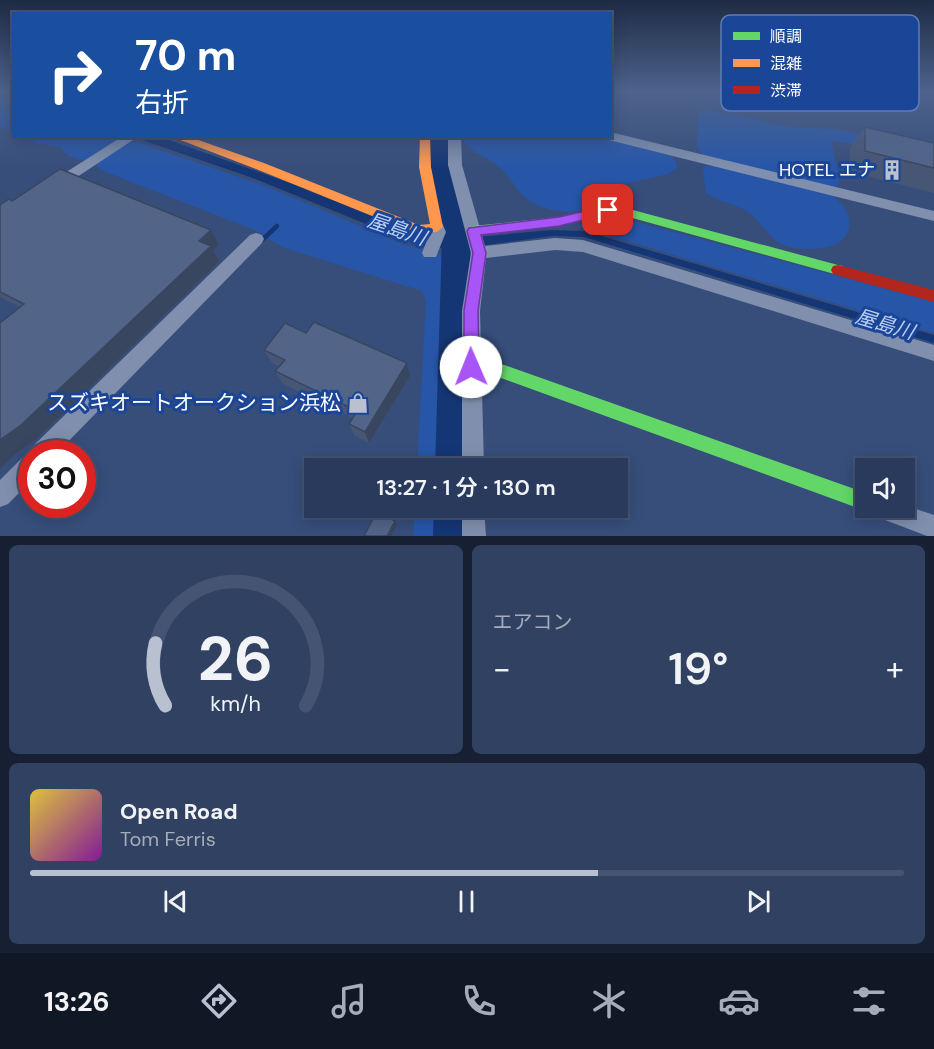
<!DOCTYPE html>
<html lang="ja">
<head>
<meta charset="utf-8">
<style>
	:root { --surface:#293a5c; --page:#314162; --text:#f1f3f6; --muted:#a5adbb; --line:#455472; --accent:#b9c1d1 }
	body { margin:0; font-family:"DM Sans","Noto Sans JP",sans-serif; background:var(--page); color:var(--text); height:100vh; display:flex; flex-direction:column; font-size:22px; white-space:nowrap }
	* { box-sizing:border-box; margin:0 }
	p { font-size:20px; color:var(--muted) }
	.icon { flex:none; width:33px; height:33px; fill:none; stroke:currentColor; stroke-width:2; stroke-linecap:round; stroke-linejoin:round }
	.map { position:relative; height:536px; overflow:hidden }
	.sheet { display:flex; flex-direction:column; gap:9px; padding:9px; background:#172033; flex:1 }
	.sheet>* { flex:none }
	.top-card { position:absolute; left:12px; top:12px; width:600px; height:126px; border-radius:0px; box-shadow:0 3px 15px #0003,0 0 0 2px var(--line); background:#1a4fa0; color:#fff; overflow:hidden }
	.buttons { position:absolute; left:855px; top:458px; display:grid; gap:12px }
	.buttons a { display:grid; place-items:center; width:60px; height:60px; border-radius:0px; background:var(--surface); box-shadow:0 3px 15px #0003,0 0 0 2px var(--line); font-size:30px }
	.speed { position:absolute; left:18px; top:440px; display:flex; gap:12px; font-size:30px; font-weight:700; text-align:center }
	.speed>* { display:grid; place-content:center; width:78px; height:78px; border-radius:50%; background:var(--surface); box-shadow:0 3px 15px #0003,0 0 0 2px var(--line); line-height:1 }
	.speed .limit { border:9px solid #d22; background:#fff; color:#111 }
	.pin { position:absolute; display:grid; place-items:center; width:51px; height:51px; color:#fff; margin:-26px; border-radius:12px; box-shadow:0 3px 9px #0006 }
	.me { position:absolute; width:66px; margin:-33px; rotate:359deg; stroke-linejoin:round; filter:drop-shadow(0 0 4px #0008) }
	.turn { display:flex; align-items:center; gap:21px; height:126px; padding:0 24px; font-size:27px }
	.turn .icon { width:78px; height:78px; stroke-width:2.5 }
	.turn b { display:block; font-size:42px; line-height:51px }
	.big { font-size:45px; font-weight:600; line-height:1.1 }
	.sheet .card { flex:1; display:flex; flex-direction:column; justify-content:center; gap:9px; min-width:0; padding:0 21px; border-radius:9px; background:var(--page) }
	.sheet .dial { align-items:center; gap:0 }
	.dial svg { height:156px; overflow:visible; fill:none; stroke:var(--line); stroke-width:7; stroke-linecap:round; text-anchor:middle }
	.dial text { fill:var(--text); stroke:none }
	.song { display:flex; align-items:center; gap:18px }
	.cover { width:72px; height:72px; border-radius:9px; background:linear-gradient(135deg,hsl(50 70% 55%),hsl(290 70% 35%)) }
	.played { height:6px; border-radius:3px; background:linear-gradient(90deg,var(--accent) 65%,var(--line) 65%) }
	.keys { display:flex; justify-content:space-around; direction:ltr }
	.heat { display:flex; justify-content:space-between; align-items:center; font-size:33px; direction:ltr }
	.sheet .tiles { flex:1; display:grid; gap:9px; grid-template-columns:1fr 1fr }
	.card:last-child { grid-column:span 2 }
	.trip { position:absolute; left:304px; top:458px; width:324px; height:60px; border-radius:0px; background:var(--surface); box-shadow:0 3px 15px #0003,0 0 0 2px var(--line); font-weight:600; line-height:60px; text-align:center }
	.tabs { display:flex; height:96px; justify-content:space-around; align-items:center; background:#101725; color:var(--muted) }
	.tabs .icon { width:42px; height:42px }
	.tabs .current { color:var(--accent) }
	.tabs b { font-size:27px; color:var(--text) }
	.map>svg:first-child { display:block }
</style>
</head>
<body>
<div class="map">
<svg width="934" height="536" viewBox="0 0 934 536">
	<rect width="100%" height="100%" fill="#374e7b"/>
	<g fill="#2756a9">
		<polygon points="0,99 13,103 13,133 0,126"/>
		<polygon points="704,109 790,127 834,129 908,144 934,163 837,141 832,142 832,146 840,180 838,185 833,187 703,155 697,147 699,112"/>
		<polygon points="22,137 120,136 121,137 120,141 90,159 82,160 69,156 60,147 40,144"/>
		<path d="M461 137H598L663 152C672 156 676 158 677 168L668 174 610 187 605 203C583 216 543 214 525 197 514 187 509 174 497 165 486 156 467 151 461 137Z"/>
		<path d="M137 142 268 187 402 244 443 255 449 265 445 468H417L426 301 422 291 282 247 257 231 101 170 97 166C103 154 123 144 137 142Z"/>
		<path d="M712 165 827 193C843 200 858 221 844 238 833 251 804 250 790 247 769 242 764 223 748 212 735 203 718 202 706 193L703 171 705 166Z"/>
		<polygon points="610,215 934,302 934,333 578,226"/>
		<polygon points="415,507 444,507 443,536 413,536"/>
	</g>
	<polygon fill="#153675" points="133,137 161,137 441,237 446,233 430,167 431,137 448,137 448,165 467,238 551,230 585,231 934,335 934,343 584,237 553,236 456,249 420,246 250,177"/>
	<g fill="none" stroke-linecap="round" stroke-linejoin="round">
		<polyline stroke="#153675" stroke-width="4.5" points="261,241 277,226"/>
		<g fill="#153675" fill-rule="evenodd">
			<polygon points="428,136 450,136 451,166 470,237 473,468 435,468 442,237 427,166"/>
			<polygon points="434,507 474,507 473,536 433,536"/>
		</g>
		<g fill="#808fad" fill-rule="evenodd">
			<polygon points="610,132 934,211 934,221 605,139 604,136 610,136"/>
			<polygon points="123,136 139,136 59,189 49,189 47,186 49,183"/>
			<polygon points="448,136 461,136 462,165 485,246 555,238 583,240 934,345 934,361 583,252 555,250 486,258 480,311 484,468 462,468 462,311 471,253 448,165"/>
			<polygon points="437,221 442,223 446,232 436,257 424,257 422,253 430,232 429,227 432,223"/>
			<polygon points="256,233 262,235 264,239 262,243 57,453 32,453 32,480 8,504 0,507 0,480 24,456 31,453 34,445 250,235"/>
			<polygon points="904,505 934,515 934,536 927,536 872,515 869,507 904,507"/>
			<polygon points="462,507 484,507 486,536 462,536"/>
		</g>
		<g fill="#63d668" fill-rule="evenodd">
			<polygon points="618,206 838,265 843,266 845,270 843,274 838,275 618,214 559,225 473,236 467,231 473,226 559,217"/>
			<polygon points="471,360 490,360 866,493 866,507 873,507 866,511 490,374 465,372 463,367 465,362"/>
		</g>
		<polygon fill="#ff974d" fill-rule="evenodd" points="170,136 187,136 264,163 419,225 430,224 419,167 420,136 430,136 431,167 443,227 437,232 414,233 256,169"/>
		<polygon fill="#b3261e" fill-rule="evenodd" points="838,265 934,290 934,302 833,274 831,270 833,266"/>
	</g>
	<g fill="#475675">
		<polygon points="865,127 934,143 934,193 850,172 850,147"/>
		<polygon points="12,201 219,245 213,250 220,261 40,436 12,457 20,307 0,297 0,205"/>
		<polygon points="306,333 410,376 369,443 354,435 349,424 353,418 283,384 275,371 279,366 272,363 264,350"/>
	</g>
	<g fill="#39465f">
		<polygon points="211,230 219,245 213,250 220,261 40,436 12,457 0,469 0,440"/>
		<polygon points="407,363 410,376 369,443 365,432"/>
		<polygon points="395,521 397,525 391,536 387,536"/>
	</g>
	<g fill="#526488" stroke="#39465f" stroke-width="1.5">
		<polygon points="865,127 934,143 934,168 865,151"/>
		<polygon points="60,169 211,230 199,241 211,246 21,425 0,440 0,323 24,304 0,292 0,205 9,199 12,201"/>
		<polygon points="314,322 407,363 365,432 349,424 357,411 275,371 285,360 264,350 285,323 306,333"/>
		<polygon points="377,511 395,521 387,536 364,536"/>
	</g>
	<linearGradient id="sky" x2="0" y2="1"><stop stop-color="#1e2b44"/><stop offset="0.55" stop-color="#4d638d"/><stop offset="1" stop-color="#4d638d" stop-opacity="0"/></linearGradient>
	<rect width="934" height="167" fill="url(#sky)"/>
	<polygon fill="#a855f7" stroke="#6d37a1" stroke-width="1.5" points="608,206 612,207 614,210 612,213 559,226 481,235 486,253 478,311 479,367 477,372 471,374 466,372 464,367 464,311 473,253 467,231 469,228 559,217"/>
	<defs>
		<g id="building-bare" transform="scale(1.62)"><path d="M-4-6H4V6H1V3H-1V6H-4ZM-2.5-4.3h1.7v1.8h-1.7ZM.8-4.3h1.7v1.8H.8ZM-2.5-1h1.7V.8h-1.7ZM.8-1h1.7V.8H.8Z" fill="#b9c1d1" stroke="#1b4697" stroke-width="2.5" paint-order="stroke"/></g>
		<g id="shop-bare" transform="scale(1.62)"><path d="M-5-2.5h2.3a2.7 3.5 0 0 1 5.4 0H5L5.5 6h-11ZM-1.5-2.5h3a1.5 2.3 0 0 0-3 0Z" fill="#b9c1d1" stroke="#1b4697" stroke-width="2.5" paint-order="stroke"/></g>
	</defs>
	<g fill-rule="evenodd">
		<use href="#building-bare" x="892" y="170"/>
		<use href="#shop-bare" x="358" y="403"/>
	</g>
	<g text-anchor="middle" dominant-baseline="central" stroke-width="6" stroke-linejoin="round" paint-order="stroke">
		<g font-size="18" fill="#fff" stroke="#1b4697" text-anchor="end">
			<text x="875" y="170">HOTEL エナ</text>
		</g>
		<g font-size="20" font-style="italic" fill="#bbd1f7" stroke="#1b4697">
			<text transform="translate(397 229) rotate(19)">屋島川</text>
			<text transform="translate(885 324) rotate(17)">屋島川</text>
		</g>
		<g font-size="21" fill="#fff" stroke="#1b4697" text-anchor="end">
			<text x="341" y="403">スズキオートオークション浜松</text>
		</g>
	</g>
	<rect x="721" y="15" width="198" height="96" rx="9" fill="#1b4697" stroke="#5f7eb6" stroke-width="1.5"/>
	<rect x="733" y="32" width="27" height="8" fill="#63d668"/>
	<rect x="733" y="59" width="27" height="8" fill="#ff974d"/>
	<rect x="733" y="86" width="27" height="8" fill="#b3261e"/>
	<g font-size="16" fill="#fff">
		<text x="770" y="42">順調</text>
		<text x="770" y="69">混雑</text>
		<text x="770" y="96">渋滞</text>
	</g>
</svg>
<div class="buttons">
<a><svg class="icon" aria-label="sound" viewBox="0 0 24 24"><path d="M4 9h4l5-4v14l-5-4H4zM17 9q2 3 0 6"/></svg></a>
</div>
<div class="speed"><div class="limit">30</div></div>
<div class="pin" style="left:608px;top:210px;background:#d93025"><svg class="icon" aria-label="arrive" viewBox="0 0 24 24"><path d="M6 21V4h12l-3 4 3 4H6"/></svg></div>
<svg class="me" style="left:471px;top:367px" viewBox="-20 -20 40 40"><circle r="19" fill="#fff"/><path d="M0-13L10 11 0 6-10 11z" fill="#a855f7"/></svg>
<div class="trip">13:27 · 1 分 · 130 m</div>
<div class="top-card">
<div class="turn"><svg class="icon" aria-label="right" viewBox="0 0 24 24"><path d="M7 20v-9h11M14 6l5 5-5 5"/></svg><div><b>70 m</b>右折</div></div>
</div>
</div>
<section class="sheet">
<div class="tiles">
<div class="card dial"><svg viewBox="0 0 100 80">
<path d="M14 69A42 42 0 1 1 86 69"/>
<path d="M14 69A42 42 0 0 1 9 37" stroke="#b9c1d1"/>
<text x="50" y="56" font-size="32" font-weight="700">26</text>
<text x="50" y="72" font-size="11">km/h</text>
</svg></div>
<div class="card"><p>エアコン</p>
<div class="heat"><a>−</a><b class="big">19°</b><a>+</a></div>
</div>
<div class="card">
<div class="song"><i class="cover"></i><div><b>Open Road</b><p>Tom Ferris</p></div></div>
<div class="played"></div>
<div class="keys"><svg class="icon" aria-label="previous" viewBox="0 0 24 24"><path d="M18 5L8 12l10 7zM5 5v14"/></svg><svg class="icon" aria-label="pause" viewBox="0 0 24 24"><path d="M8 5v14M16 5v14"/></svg><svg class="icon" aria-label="next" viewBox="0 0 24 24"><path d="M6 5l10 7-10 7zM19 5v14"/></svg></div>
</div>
</div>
</section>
<nav class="tabs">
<b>13:26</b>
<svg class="icon current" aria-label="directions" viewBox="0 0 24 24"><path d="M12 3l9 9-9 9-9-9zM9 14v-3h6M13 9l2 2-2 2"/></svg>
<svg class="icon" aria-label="music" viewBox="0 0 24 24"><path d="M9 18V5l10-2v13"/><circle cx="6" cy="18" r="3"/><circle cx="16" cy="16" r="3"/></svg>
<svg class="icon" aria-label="phone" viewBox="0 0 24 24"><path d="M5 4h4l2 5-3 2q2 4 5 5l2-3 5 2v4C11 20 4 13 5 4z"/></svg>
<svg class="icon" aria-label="climate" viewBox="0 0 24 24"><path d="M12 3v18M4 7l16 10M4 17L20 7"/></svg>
<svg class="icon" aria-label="car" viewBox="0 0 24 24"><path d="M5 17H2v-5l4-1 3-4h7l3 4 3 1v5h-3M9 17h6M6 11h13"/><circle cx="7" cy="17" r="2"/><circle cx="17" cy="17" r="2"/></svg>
<svg class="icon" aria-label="filters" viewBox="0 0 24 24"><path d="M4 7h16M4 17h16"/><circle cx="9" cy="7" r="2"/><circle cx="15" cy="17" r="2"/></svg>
</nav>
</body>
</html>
